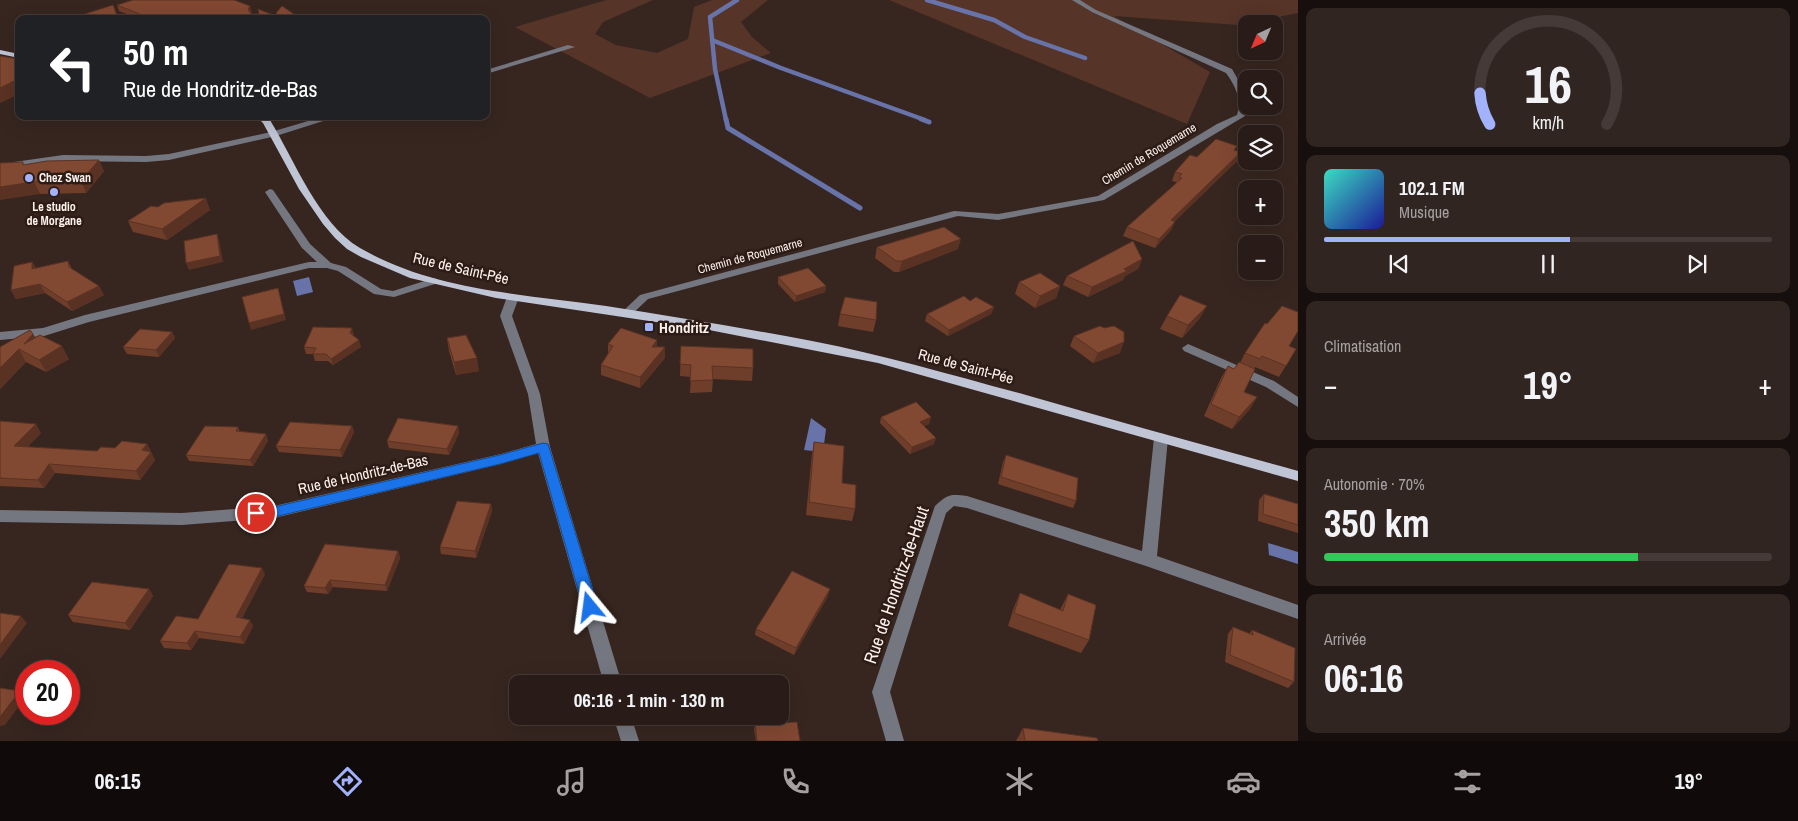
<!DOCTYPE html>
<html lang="fr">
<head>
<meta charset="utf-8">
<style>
	:root { --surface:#291c18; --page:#312521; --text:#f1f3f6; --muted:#a5a1a2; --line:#453a37; --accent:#a2b2fd }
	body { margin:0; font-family:"Archivo Narrow",sans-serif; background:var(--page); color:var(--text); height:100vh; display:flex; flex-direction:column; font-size:19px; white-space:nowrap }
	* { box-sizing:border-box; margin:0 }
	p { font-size:16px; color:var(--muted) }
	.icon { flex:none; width:28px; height:28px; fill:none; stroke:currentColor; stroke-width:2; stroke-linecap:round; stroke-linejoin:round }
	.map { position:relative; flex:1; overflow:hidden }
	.side { display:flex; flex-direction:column; gap:8px; padding:8px; background:#170f0d; width:500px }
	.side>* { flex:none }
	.hud { position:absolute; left:15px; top:15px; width:475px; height:105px; border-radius:10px; box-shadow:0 5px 20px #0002,0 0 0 1px var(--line); background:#202124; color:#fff; overflow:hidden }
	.needle { width:32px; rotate:224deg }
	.tools { position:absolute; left:1238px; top:15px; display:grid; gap:10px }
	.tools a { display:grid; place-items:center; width:45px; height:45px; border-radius:10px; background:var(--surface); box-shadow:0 5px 20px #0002,0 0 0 1px var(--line); font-size:25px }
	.speed { position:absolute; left:15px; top:660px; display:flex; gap:10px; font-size:25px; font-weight:700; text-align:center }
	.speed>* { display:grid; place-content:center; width:65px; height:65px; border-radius:50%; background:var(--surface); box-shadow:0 5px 20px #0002,0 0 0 1px var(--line); line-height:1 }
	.speed .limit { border:8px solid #d22; background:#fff; color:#111 }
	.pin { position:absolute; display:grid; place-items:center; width:42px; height:42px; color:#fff; margin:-21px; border:2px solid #fff; border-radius:50%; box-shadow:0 1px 5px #0007 }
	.me { position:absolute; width:55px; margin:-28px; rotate:344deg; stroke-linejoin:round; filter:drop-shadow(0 0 4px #0008) }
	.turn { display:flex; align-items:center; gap:18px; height:105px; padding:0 25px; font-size:22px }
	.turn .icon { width:65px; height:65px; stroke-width:2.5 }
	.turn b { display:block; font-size:35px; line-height:42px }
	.big { font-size:38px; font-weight:800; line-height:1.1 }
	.side .tile { flex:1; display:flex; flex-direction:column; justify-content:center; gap:8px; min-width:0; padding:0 18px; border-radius:10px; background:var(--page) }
	.side .dial { align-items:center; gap:0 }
	.dial svg { height:130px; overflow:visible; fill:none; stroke:var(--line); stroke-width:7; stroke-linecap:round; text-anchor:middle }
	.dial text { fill:var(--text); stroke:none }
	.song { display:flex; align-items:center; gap:15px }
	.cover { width:60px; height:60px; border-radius:8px; background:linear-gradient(135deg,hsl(170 70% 55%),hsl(240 70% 35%)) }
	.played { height:5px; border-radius:2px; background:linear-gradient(90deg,var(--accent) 55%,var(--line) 55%) }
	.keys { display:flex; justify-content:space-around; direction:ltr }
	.heat { display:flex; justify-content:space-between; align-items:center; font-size:28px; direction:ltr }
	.charge { height:8px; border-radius:4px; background:linear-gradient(90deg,#34c759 70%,var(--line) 0) }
	.trip { position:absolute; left:509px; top:675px; width:280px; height:50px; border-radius:10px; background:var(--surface); box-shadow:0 5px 20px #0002,0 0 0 1px var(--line); font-weight:800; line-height:50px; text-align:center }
	.dock { display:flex; height:80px; justify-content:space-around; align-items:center; background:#100b0a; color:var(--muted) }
	.dock .icon { width:35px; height:35px }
	.dock .on { color:var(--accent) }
	.dock b { font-size:22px; color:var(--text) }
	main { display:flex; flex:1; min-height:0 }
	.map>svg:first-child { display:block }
</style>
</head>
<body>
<main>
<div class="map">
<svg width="1298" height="741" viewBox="0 0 1298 741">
	<rect width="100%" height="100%" fill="#372620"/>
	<g fill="#563427">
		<polygon points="606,0 653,0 603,22 595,34 616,45 657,53 688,39 694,7 712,0 768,0 741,22 752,37 771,53 650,98 515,27"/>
		<polygon points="889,0 1298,0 1298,13 1238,25 1114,16 1210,72 1187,124"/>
	</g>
	<g fill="#6773a9">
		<polygon points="309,277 313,292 297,296 293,281"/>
		<polygon points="811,418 826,429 823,452 804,450"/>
		<polygon points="1268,543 1298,552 1298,564 1269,555"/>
	</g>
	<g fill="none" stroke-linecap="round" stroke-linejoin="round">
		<g stroke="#6773a9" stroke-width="4.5">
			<polyline points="927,0 994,20 1025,37 1085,58"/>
			<polyline points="712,40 781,68 925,120"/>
			<polyline points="726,120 715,69 710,17 737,0"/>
		</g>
		<g stroke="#6773a9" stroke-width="5">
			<polyline points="726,119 728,128 860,208"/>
			<polyline points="921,119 929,122"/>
		</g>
		<g fill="#757780" fill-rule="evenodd">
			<path d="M1072 0H1080L1096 10 1232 69 1245 92 1247 106 1245 116 1104 200 998 220 958 216 648 299 630 316H622L620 314 622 312 640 295 954 211 998 214 1098 196 1217 124 1237 115C1242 99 1235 85 1226 73L1092 12Z"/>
			<polygon points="568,45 575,47 486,74 486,70"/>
			<polygon points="325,116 339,116 276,136 169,160 146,162 63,161 0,170 0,164 63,155 146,156 169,154 271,132"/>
			<polygon points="270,189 273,190 310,244 331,263 346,267 381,289 393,291 434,278 440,281 438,283 394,297 374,294 338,271 327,268 309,268 89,322 44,336 0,340 0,332 43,328 85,315 309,262 317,262 302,248 265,192"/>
			<polygon points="513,294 519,297 512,316 540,394 550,447 622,684 604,684 538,453 501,464 274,518 182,525 0,522 0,510 182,513 274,506 501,454 536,444 528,394 500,316 507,297"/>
			<polygon points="1188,344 1274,381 1298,397 1298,407 1266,387 1184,351 1182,348"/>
			<path d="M1161 433 1166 435 1168 438 1157 556 1298 605V619L1146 566 967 508 954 506 946 513 890 692 904 741H886L872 692 935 506C948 494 950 494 967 496L1142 551 1154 438 1156 435Z"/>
			<polygon points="613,716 631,716 639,741 621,741"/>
		</g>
		<g fill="#c0c5d6" fill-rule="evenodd">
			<polygon points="0,50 19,54 19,58 0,54"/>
			<path d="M256 116H265L270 120C295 161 318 223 360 248 434 291 524 294 606 306 675 317 744 328 812 341 884 355 955 376 1026 395 1116 421 1207 446 1298 471V481L878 363 709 330 496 298 410 278 361 257 347 249 335 238 323 224 299 189 263 123Z"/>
		</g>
	</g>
	<g fill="#6f3e2b">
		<polygon points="117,5 252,13 251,14 277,16 276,13 301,19 139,19 119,11"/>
		<polygon points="19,59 19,96 18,94 0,103"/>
		<polygon points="1237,146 1234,150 1237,161 1175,221 1171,230 1155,248 1123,236 1127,227 1176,184 1176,182 1172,181 1175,172 1197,157"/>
		<polygon points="24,165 104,171 86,193 40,194"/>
		<polygon points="158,207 210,210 167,240 133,232 128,221"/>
		<polygon points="877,247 958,249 899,272 894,272 875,258"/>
		<polygon points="1142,259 1138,269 1125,276 1123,280 1088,297 1063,285 1067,276"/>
		<polygon points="68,261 72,269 104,295 72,311 45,293 16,299 11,290 32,262 36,268"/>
		<polygon points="778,277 826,286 825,292 795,302 778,284"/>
		<polygon points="1019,282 1060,286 1056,298 1035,308 1015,294"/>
		<polygon points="970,301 994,307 991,314 948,336 925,321 927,314"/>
		<polygon points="840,314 876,320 873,332 838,326"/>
		<polygon points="1167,316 1200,318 1182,338 1160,329"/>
		<polygon points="1104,328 1120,353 1093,363 1070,346 1074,336"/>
		<polygon points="172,332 175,338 159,357 127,354 123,347"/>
		<polygon points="33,334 35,337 69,359 46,372 26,362 0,389 0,347"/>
		<polygon points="354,335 353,336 361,347 333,365 328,361 315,361 313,354 306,354 304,347"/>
		<polygon points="447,338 479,371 456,375 449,351"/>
		<polygon points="608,344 665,347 665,358 640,388 601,375 601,365 608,354"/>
		<polygon points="681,346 753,368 752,381 713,379 712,392 690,393 691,377 680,376"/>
		<polygon points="1289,346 1296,349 1279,377 1255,367 1244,392 1257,397 1250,409 1232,429 1204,416 1221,378 1228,366 1234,369 1240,363 1245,353"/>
		<polygon points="881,417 931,417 929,424 924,426 934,444 910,454 880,423"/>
		<polygon points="0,421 41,433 27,447 97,451 147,444 155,460 140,480 55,473 44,488 0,486"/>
		<polygon points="352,426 354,432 342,457 279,452 276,446"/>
		<polygon points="458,426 459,433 449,455 389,448 387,441"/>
		<polygon points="238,427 240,432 266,434 268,441 253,466 189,461 186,455"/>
		<polygon points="814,442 842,483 855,509 852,521 806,515 812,454"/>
		<polygon points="1006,455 1076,501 1073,508 998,484 1003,462"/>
		<polygon points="1264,494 1298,504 1298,533 1258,521 1259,500"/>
		<polygon points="491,504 492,511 476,558 441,554 440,547"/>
		<polygon points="398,551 400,558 387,591 333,587 328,594 307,592 304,586"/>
		<polygon points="265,574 242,618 253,626 244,644 199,638 191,650 164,648 160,641 198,619"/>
		<polygon points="149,589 153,596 130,630 73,622 68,615"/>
		<polygon points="1020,593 1060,610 1068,594 1089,640 1081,653 1008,626 1014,607"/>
		<polygon points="828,596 794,655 755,635 756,629"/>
		<polygon points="1233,627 1249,634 1252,630 1294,682 1288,688 1225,662 1228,634"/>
		<polygon points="755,724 800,741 756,741 754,730"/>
		<polygon points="1023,728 1098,741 1016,741"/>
	</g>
	<g fill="#5a3223">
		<polygon points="250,6 252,13 250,15 248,9"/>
		<polygon points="14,81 14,86 18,94 0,103 0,88"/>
		<polygon points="43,116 52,116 44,119"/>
		<polygon points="1241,152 1237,161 1167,229 1171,220"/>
		<polygon points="99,160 104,171 86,193 81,181"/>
		<polygon points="34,182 40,194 0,200 0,187"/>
		<polygon points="206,198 210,210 167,240 162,229"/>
		<polygon points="1175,222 1171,230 1155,248 1159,239"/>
		<polygon points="217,234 219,240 223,262 189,270 186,263"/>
		<polygon points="961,239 958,249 899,272 902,261"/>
		<polygon points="1142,259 1138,269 1125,276 1123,280 1088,297 1092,287"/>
		<polygon points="32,262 37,271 32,269"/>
		<polygon points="40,284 45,293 16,299 11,290"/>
		<polygon points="99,286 104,295 72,311 67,302"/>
		<polygon points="826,286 825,292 795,302 796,296"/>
		<polygon points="1060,286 1056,298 1035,308 1040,296"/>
		<polygon points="278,288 286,320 251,330 249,323"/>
		<polygon points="1207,306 1200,318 1182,338 1188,325"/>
		<polygon points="994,307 991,314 948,336 949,330"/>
		<polygon points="352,328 354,335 352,340 350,333"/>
		<polygon points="172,332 175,338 159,357 156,350"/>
		<polygon points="33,334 41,347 32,357 24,344"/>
		<polygon points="359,340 361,347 333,365 331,359"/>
		<polygon points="657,340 657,350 652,347"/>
		<polygon points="1124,342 1120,353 1093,363 1098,353"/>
		<polygon points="62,346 69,359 46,372 39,360"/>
		<polygon points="665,347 665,358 640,388 640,377"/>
		<polygon points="19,349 26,362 0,389 0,368"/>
		<polygon points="477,358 479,371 456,375 454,362"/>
		<polygon points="1257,397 1250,409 1232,429 1239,417"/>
		<polygon points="931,417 929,424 918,429 920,422"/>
		<polygon points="36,424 41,433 20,454 14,446"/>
		<polygon points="352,426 354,432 342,457 340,450"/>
		<polygon points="458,426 459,433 449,455 447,449"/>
		<polygon points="266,434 268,441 253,466 250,460"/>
		<polygon points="936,438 934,444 910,454 912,447"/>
		<polygon points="147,444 155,460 140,480 136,471 142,450"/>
		<polygon points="49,464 55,473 44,488 38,480"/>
		<polygon points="491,504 492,511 476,558 475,551"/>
		<polygon points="398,551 400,558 387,591 385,585"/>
		<polygon points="262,568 265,574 239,623 236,617"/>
		<polygon points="330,580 333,587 328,594 325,588"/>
		<polygon points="149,589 153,596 130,630 125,623"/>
		<polygon points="830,589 828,596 794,655 796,648"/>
		<polygon points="21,616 27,623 0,659 0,645"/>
		<polygon points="250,620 253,626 244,644 240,637"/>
		<polygon points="195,631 199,638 191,650 187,643"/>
		<polygon points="20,691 26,697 5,725 0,726 0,717"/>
	</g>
	<g fill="#814832" stroke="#5a3223">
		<polygon points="133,0 234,0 250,6 248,9 251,14 259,14 258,9 281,18 276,13 282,6 301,19 152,19 117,5"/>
		<polygon points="113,5 118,18 116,19 69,19"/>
		<polygon points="0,56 19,59 19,89 14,86 14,81 0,88"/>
		<polygon points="1216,139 1237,146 1234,150 1241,152 1171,220 1175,222 1159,239 1127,227 1182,178 1179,177 1182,174 1175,172 1190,155 1197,157"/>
		<polygon points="99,160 81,181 34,182 0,187 0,163 23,162 23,165 47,161"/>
		<polygon points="206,198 162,229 128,221 151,206 158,207 164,203"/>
		<polygon points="944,227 961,239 902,261 896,261 877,247"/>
		<polygon points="217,234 220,256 186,263 184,241"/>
		<polygon points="1133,241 1142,259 1124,269 1127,271 1092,287 1067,276"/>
		<polygon points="68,261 69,267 99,286 67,302 40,284 11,290 14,266 32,262 32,269"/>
		<polygon points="808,268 826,286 796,296 778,277"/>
		<polygon points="1040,273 1060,286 1040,296 1019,282"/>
		<polygon points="278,288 284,314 249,323 242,297"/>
		<polygon points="1180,295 1207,306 1188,325 1167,316"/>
		<polygon points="964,296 970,301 976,297 994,307 949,330 927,314"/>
		<polygon points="845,297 877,302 876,320 840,314"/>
		<polygon points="1282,306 1298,312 1298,331 1289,346 1296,349 1286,366 1262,356 1260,359 1245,353 1265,323 1267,324"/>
		<polygon points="1100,326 1104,328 1114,326 1124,332 1124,342 1098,353 1074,336"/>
		<polygon points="313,327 352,328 350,333 359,340 331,359 326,354 313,354 316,348 304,347"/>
		<polygon points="621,328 657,340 652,347 665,347 640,377 601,365 613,346 608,344"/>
		<polygon points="140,329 172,332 156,350 123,347"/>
		<polygon points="30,330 33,334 24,344 40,335 62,346 39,360 19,349 0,368 0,347"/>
		<polygon points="466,335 477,358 454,362 447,338"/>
		<polygon points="681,346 753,349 753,368 712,366 713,380 690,381 691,365 680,364"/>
		<polygon points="1239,362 1255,369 1244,392 1257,397 1239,417 1211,404 1228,366 1234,369"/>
		<polygon points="916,402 931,417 920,422 936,438 912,447 881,417"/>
		<polygon points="398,418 458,426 447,449 387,441"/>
		<polygon points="0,421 36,424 14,446 97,451 101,447 115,448 122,441 147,444 142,450 151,452 136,471 49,464 38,480 0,478"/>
		<polygon points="290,422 352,426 340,450 276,446"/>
		<polygon points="205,426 238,427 236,431 266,434 250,460 186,455"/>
		<polygon points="814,442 844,446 842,483 856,485 855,509 809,502"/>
		<polygon points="1006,455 1078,478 1076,501 1001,477"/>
		<polygon points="1264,494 1298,504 1298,525 1263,514"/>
		<polygon points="457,501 491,504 475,551 440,547"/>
		<polygon points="325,544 398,551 385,585 330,580 325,588 304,586"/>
		<polygon points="229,564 262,568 236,617 250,620 240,637 195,631 187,643 160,641 176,616 198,619"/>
		<polygon points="792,571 830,589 796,648 756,629"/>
		<polygon points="92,582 149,589 125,623 68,615"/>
		<polygon points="1020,593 1063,611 1068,594 1096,605 1089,640 1014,613"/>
		<polygon points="0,613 21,616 0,645"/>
		<polygon points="1233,627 1253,635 1252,630 1295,648 1294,682 1230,655"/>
		<polygon points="0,688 20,691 0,717"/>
		<polygon points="797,722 800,741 757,741 755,724"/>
		<polygon points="1023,728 1097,738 1098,741 1025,741"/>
	</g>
	<polygon fill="#1a73e8" stroke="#114b97" points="543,443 548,444 549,447 598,607 596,612 590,614 585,612 583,607 539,453 500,464 274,517 256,518 251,517 249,513 251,509 274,507 500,455"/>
	<g fill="#a2b2fd" stroke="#2d1c16" stroke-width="2">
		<circle cx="29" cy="178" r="5"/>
		<circle cx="54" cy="192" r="5"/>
		<rect x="644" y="322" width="10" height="10" rx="2.5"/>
	</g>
	<g text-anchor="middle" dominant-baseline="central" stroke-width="5" stroke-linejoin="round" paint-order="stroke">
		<g font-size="12" fill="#fcf0eb" stroke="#2d1c16">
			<text transform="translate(1149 154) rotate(-31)">Chemin de Roquemarne</text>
			<text transform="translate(750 256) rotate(-15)">Chemin de Roquemarne</text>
		</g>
		<g font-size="12" font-weight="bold" fill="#fcf0eb" stroke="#2d1c16" text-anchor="start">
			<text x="39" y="178">Chez Swan</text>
			<text x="54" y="207" text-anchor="middle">Le studio<tspan x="54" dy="14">de Morgane</tspan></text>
		</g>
		<g font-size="15" fill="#fcf0eb" stroke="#2d1c16">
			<text transform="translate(461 268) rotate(13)">Rue de Saint-Pée</text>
			<text transform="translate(966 366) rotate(15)">Rue de Saint-Pée</text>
			<text transform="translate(363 474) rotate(-13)">Rue de Hondritz-de-Bas</text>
		</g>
		<g font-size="15" font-weight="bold" fill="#fcf0eb" stroke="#2d1c16" text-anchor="start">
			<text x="659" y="327">Hondritz</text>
		</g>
		<g font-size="18" fill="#fcf0eb" stroke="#2d1c16">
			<text transform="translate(896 585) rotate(-71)">Rue de Hondritz-de-Haut</text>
		</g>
	</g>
</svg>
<div class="tools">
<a><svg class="needle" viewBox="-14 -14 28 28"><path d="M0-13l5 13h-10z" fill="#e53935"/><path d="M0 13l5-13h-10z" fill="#a5a1a2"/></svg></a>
<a><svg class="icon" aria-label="search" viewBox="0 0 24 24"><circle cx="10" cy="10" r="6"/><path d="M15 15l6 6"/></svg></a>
<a><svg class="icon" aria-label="layers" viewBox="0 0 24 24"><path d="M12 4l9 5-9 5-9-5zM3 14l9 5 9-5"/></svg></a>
<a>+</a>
<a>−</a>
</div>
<div class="speed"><div class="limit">20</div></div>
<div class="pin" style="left:256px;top:513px;background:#d93025"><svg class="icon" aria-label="arrive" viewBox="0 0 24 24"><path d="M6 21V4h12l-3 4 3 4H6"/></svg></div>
<svg class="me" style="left:590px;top:607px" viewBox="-20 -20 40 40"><path d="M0-17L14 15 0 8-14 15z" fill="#1a73e8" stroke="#fff" stroke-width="4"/></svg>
<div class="trip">06:16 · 1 min · 130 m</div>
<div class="hud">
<div class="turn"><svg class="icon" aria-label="left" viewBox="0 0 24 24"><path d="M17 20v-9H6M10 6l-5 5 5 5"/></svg><div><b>50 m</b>Rue de Hondritz-de-Bas</div></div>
</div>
</div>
<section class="side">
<div class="tile dial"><svg viewBox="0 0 100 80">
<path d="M14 69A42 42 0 1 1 86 69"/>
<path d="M14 69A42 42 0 0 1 8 50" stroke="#a2b2fd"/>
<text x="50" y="56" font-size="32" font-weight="700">16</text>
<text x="50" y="72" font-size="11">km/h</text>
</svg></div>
<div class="tile">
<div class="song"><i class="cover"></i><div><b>102.1 FM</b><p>Musique</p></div></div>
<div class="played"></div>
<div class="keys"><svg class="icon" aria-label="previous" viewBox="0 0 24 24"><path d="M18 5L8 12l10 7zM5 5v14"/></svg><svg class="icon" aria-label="pause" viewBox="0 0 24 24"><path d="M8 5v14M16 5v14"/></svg><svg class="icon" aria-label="next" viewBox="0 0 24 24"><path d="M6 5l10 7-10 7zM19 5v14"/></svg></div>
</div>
<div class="tile"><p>Climatisation</p>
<div class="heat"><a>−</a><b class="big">19°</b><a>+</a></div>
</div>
<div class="tile"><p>Autonomie · 70%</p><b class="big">350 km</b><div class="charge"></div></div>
<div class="tile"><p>Arrivée</p><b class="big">06:16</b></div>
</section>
</main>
<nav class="dock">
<b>06:15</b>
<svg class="icon on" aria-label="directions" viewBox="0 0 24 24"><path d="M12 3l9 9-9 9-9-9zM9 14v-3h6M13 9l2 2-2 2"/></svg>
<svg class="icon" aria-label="music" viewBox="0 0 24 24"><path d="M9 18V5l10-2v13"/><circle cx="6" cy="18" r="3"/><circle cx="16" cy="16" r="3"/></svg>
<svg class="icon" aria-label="phone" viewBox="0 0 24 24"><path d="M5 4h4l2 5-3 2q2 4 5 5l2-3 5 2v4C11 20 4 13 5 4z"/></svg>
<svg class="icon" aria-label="climate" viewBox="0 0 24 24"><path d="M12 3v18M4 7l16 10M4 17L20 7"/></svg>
<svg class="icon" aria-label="car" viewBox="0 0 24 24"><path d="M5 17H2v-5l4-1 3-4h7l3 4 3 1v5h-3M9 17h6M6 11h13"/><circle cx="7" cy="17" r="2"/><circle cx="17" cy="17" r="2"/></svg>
<svg class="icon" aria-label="filters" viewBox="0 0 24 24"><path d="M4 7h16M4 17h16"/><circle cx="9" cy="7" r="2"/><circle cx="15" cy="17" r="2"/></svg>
<b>19°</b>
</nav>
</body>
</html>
